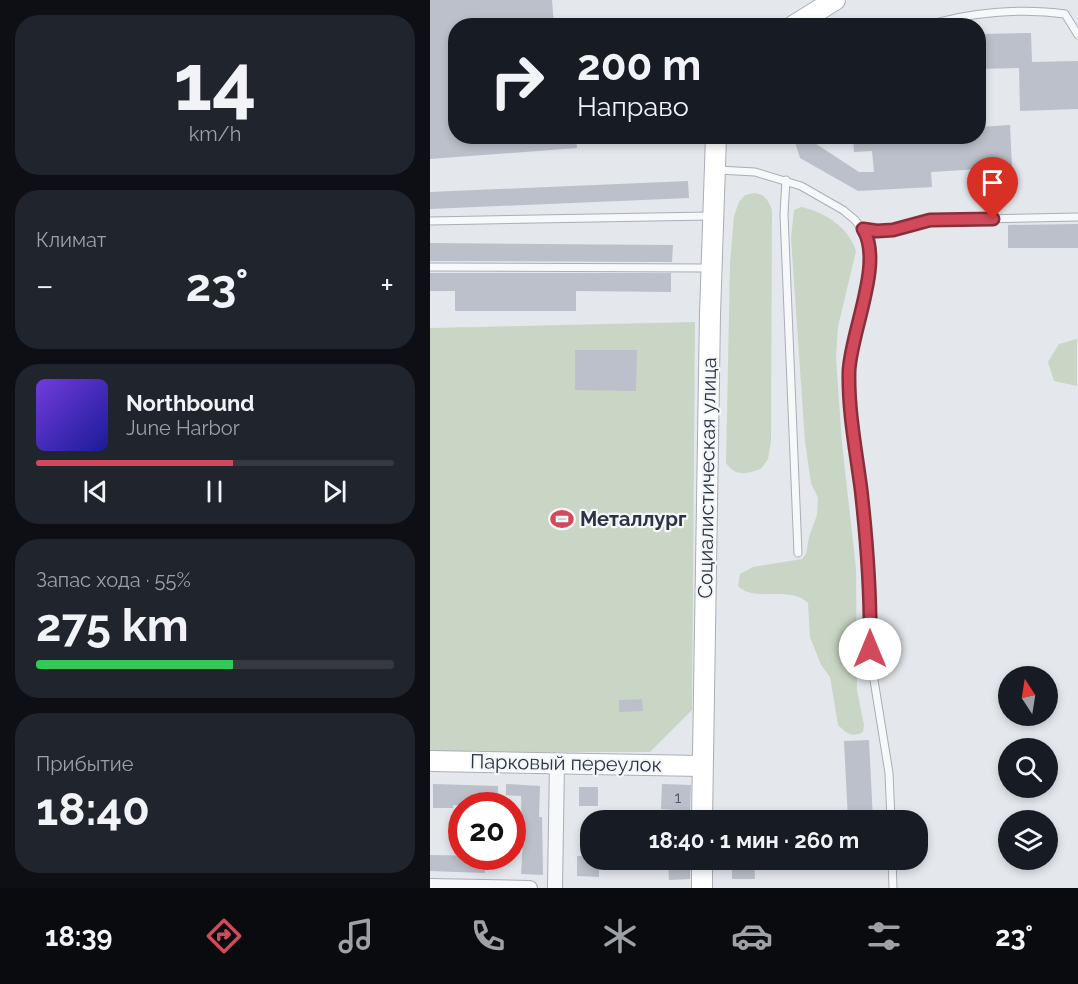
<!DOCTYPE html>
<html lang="ru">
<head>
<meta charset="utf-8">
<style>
	:root { --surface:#171b24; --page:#20242c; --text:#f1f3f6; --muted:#9ea1a6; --line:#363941; --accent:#d1495b }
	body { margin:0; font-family:Raleway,sans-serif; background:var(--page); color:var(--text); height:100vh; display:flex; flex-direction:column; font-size:22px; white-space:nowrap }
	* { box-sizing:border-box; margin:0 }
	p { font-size:20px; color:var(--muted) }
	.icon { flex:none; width:33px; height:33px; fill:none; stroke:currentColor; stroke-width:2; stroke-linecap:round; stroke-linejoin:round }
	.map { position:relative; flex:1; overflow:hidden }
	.side { display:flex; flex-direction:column; gap:15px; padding:15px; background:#0d0f14; width:430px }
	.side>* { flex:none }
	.guide { position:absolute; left:18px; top:18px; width:538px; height:126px; border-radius:24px; box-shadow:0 3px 9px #0003; background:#171b24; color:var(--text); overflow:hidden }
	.needle { width:39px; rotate:348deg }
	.controls { position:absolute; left:568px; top:666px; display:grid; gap:12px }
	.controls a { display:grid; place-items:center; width:60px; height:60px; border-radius:50%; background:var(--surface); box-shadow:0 3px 9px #0003; font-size:30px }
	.speed { position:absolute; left:18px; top:792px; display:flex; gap:12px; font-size:30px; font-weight:700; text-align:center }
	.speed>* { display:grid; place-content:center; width:78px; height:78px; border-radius:50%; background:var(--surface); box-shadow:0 3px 9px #0003; line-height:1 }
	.speed .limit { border:9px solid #d22; background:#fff; color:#111 }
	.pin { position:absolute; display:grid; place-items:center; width:51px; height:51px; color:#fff; margin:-62px -26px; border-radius:50% 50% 50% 0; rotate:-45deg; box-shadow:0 0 6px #0007 }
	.pin .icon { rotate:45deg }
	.me { position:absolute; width:66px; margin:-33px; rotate:0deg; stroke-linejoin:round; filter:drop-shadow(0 0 4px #0008) }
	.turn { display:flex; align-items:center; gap:21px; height:126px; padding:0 30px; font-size:27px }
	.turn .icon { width:78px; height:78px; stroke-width:2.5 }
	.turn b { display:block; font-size:42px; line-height:51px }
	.big { font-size:45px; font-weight:700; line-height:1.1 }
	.side .widget { flex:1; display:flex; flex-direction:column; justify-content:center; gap:9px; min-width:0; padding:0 21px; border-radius:24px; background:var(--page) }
	.side .dial { align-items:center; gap:0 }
	.dial b { font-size:78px; line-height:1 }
	.song { display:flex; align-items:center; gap:18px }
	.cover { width:72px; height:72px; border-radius:9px; background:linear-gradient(135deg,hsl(260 70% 55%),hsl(240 70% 35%)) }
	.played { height:6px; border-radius:3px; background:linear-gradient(90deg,var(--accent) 55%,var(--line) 55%) }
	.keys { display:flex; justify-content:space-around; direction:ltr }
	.heat { display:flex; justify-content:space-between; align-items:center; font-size:33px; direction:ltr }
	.charge { height:9px; border-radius:4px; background:linear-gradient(90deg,#34c759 55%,var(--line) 0) }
	.trip { position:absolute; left:150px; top:810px; width:348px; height:60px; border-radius:24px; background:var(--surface); box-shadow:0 3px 9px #0003; font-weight:700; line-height:60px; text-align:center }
	.tabs { display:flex; height:96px; justify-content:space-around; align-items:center; background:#090b0e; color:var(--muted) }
	.tabs .icon { width:42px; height:42px }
	.tabs .current { color:var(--accent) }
	.tabs b { font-size:27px; color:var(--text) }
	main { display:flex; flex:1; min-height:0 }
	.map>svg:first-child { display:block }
</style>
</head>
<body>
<main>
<section class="side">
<div class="widget dial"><b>14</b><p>km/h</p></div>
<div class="widget"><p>Климат</p>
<div class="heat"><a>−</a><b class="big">23°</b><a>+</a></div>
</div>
<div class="widget">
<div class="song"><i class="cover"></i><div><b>Northbound</b><p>June Harbor</p></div></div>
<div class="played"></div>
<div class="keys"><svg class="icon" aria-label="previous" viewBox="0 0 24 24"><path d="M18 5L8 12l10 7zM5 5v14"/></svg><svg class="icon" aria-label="pause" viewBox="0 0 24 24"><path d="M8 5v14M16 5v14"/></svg><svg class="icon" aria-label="next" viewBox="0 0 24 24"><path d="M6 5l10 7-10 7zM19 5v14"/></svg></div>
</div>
<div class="widget"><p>Запас хода · 55%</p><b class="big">275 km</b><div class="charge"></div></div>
<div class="widget"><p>Прибытие</p><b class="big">18:40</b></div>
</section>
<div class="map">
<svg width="648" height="888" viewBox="0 0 648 888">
	<rect width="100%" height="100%" fill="#e4e7ec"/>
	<g fill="#c9d6c5">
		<path d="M324 193C335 194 338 200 342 210L341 441 338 459 331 469C317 474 305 477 296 463L300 263 304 216 309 202 315 195Z"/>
		<path d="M371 207C394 212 419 227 426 251L408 327 406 358 412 444 426 568 427 690 434 725 433 732C422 738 416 733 408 725L400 677 391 665 380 637 378 603C359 585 324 603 308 586L310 574 323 567 372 559 376 554 379 537 387 515 388 498 381 483 375 442 361 238 364 210Z"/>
		<polygon points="265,322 262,710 220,752 0,752 0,328"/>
		<polygon points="647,339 647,386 624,381 618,362 629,344"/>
	</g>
	<g fill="#bbc0ca">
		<polygon points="0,0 122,0 124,26 26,26 26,136 146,136 147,148 0,159"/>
		<polygon points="601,33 602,62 648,61 648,109 590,111 589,68 549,69 549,34"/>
		<polygon points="580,125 582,167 501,172 502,187 428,191 370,158 365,142 368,136 374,136 429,172 444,172 442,151 424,152 423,136 549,136 549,127"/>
		<polygon points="258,181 259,198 0,209 0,192"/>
		<polygon points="648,224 648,248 578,248 578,225"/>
		<polygon points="0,243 243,245 242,262 0,261"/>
		<polygon points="0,273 241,273 241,292 146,291 146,311 25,311 25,291 0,291"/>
		<polygon points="145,350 207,350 206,391 145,390"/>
		<polygon points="212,699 213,711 189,712 189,700"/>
		<polygon points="439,740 443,820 418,820 414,741"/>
		<polygon points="3,784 68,786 67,806 23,805 23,808 3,808"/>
		<polygon points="76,784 110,786 109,817 112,817 113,875 91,874 93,841 89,841 90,830 92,830 91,796 76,795"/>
		<polygon points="232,784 261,785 260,811 231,809"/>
		<rect x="149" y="787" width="19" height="19"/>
		<polygon points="0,855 55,856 55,873 0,871"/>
		<polygon points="147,856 160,856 160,860 169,860 169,877 147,876"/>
		<polygon points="238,860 260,860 260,879 239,880"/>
		<polygon points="302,860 324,860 325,879 302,879"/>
	</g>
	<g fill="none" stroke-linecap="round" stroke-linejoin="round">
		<g stroke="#a9aeb7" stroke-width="9">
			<g id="lane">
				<path d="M497 26C537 12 593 8 635 14L648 35"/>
				<polyline points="288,170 325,172 371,186 413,210 425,220 438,237 440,245 438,278 424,337 419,371 421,410 434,511 440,624 439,649 459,773 461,820"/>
				<polyline points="356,180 354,214 368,553"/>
				<polyline points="0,221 280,216"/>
				<polyline points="433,229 447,231 463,230 500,220 648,217"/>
				<polyline points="0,267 278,268"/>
				<polyline points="462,860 463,888"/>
			</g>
		</g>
		<g stroke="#a9aeb7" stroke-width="16">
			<g id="street">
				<polyline points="0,886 100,888"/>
				<polyline points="125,888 127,763"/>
			</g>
		</g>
		<g stroke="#a9aeb7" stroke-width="22">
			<g id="secondary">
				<polyline points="363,26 405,0"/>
				<polyline points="0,761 272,766"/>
				<polyline points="272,820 280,314 286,136"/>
				<polyline points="272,888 272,860"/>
			</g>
		</g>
		<use href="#lane" stroke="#f7f8fa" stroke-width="7"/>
		<use href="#street" stroke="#f7f8fa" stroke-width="14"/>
		<use href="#secondary" stroke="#fff" stroke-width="20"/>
	</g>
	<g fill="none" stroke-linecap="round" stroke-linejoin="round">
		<g stroke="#882f3b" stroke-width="15">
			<path id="route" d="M440 649C441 596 437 542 431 489 426 451 418 410 419 371 421 331 454 262 433 229L447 231 463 230 500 220 563 219"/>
		</g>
		<use href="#route" stroke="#d1495b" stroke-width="10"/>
	</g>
	<defs>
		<g id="stadium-bare" transform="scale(1.8)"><path d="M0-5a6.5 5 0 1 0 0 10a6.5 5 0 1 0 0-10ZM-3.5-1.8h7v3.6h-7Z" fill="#d1495b" stroke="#f4f6f9" stroke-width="2.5" paint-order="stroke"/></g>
	</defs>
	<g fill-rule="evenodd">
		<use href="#stadium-bare" x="132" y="519"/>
	</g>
	<g text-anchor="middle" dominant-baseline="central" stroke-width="4.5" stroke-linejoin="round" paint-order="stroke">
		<g font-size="16" fill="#4f5766">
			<text x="248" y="797">1</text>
		</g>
		<g font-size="20" fill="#2b3445" stroke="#f4f6f9">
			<text transform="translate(277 478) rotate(-89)">Социалистическая улица</text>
			<text transform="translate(136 763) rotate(1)">Парковый переулок</text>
		</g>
		<g font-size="20" font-weight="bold" fill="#2b3445" stroke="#f4f6f9" text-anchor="start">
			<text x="150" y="519">Металлург</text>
		</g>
	</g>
</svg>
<div class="controls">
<a><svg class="needle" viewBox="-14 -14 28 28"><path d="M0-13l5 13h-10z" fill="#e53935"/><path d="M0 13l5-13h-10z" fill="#9ea1a6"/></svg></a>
<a><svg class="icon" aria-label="search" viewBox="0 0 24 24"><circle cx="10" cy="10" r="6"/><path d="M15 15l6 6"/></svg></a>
<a><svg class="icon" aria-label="layers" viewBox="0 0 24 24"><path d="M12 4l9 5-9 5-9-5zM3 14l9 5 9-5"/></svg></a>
</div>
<div class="speed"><div class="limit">20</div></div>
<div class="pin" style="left:563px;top:219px;background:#d93025"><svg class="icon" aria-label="arrive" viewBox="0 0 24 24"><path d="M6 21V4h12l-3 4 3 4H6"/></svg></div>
<svg class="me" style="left:440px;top:649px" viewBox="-20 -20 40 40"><circle r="19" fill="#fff"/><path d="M0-13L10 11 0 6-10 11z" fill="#d1495b"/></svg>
<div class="trip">18:40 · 1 мин · 260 m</div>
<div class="guide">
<div class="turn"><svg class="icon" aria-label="right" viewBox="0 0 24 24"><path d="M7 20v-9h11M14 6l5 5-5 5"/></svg><div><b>200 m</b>Направо</div></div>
</div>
</div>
</main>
<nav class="tabs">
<b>18:39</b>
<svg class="icon current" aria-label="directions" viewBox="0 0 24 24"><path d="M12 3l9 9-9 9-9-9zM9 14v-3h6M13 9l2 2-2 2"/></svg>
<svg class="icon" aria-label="music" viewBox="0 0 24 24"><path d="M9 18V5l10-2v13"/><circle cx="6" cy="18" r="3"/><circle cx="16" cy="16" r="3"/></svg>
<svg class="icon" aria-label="phone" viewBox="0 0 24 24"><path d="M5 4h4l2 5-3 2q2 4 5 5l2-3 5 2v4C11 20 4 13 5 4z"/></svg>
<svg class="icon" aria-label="climate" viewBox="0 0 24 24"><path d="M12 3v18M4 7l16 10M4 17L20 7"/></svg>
<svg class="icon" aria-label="car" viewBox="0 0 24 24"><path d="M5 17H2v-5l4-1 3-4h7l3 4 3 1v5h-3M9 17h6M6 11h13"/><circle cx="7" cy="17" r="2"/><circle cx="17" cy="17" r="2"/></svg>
<svg class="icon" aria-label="filters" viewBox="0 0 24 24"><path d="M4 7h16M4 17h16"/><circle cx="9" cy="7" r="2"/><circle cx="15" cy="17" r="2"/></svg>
<b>23°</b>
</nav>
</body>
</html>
